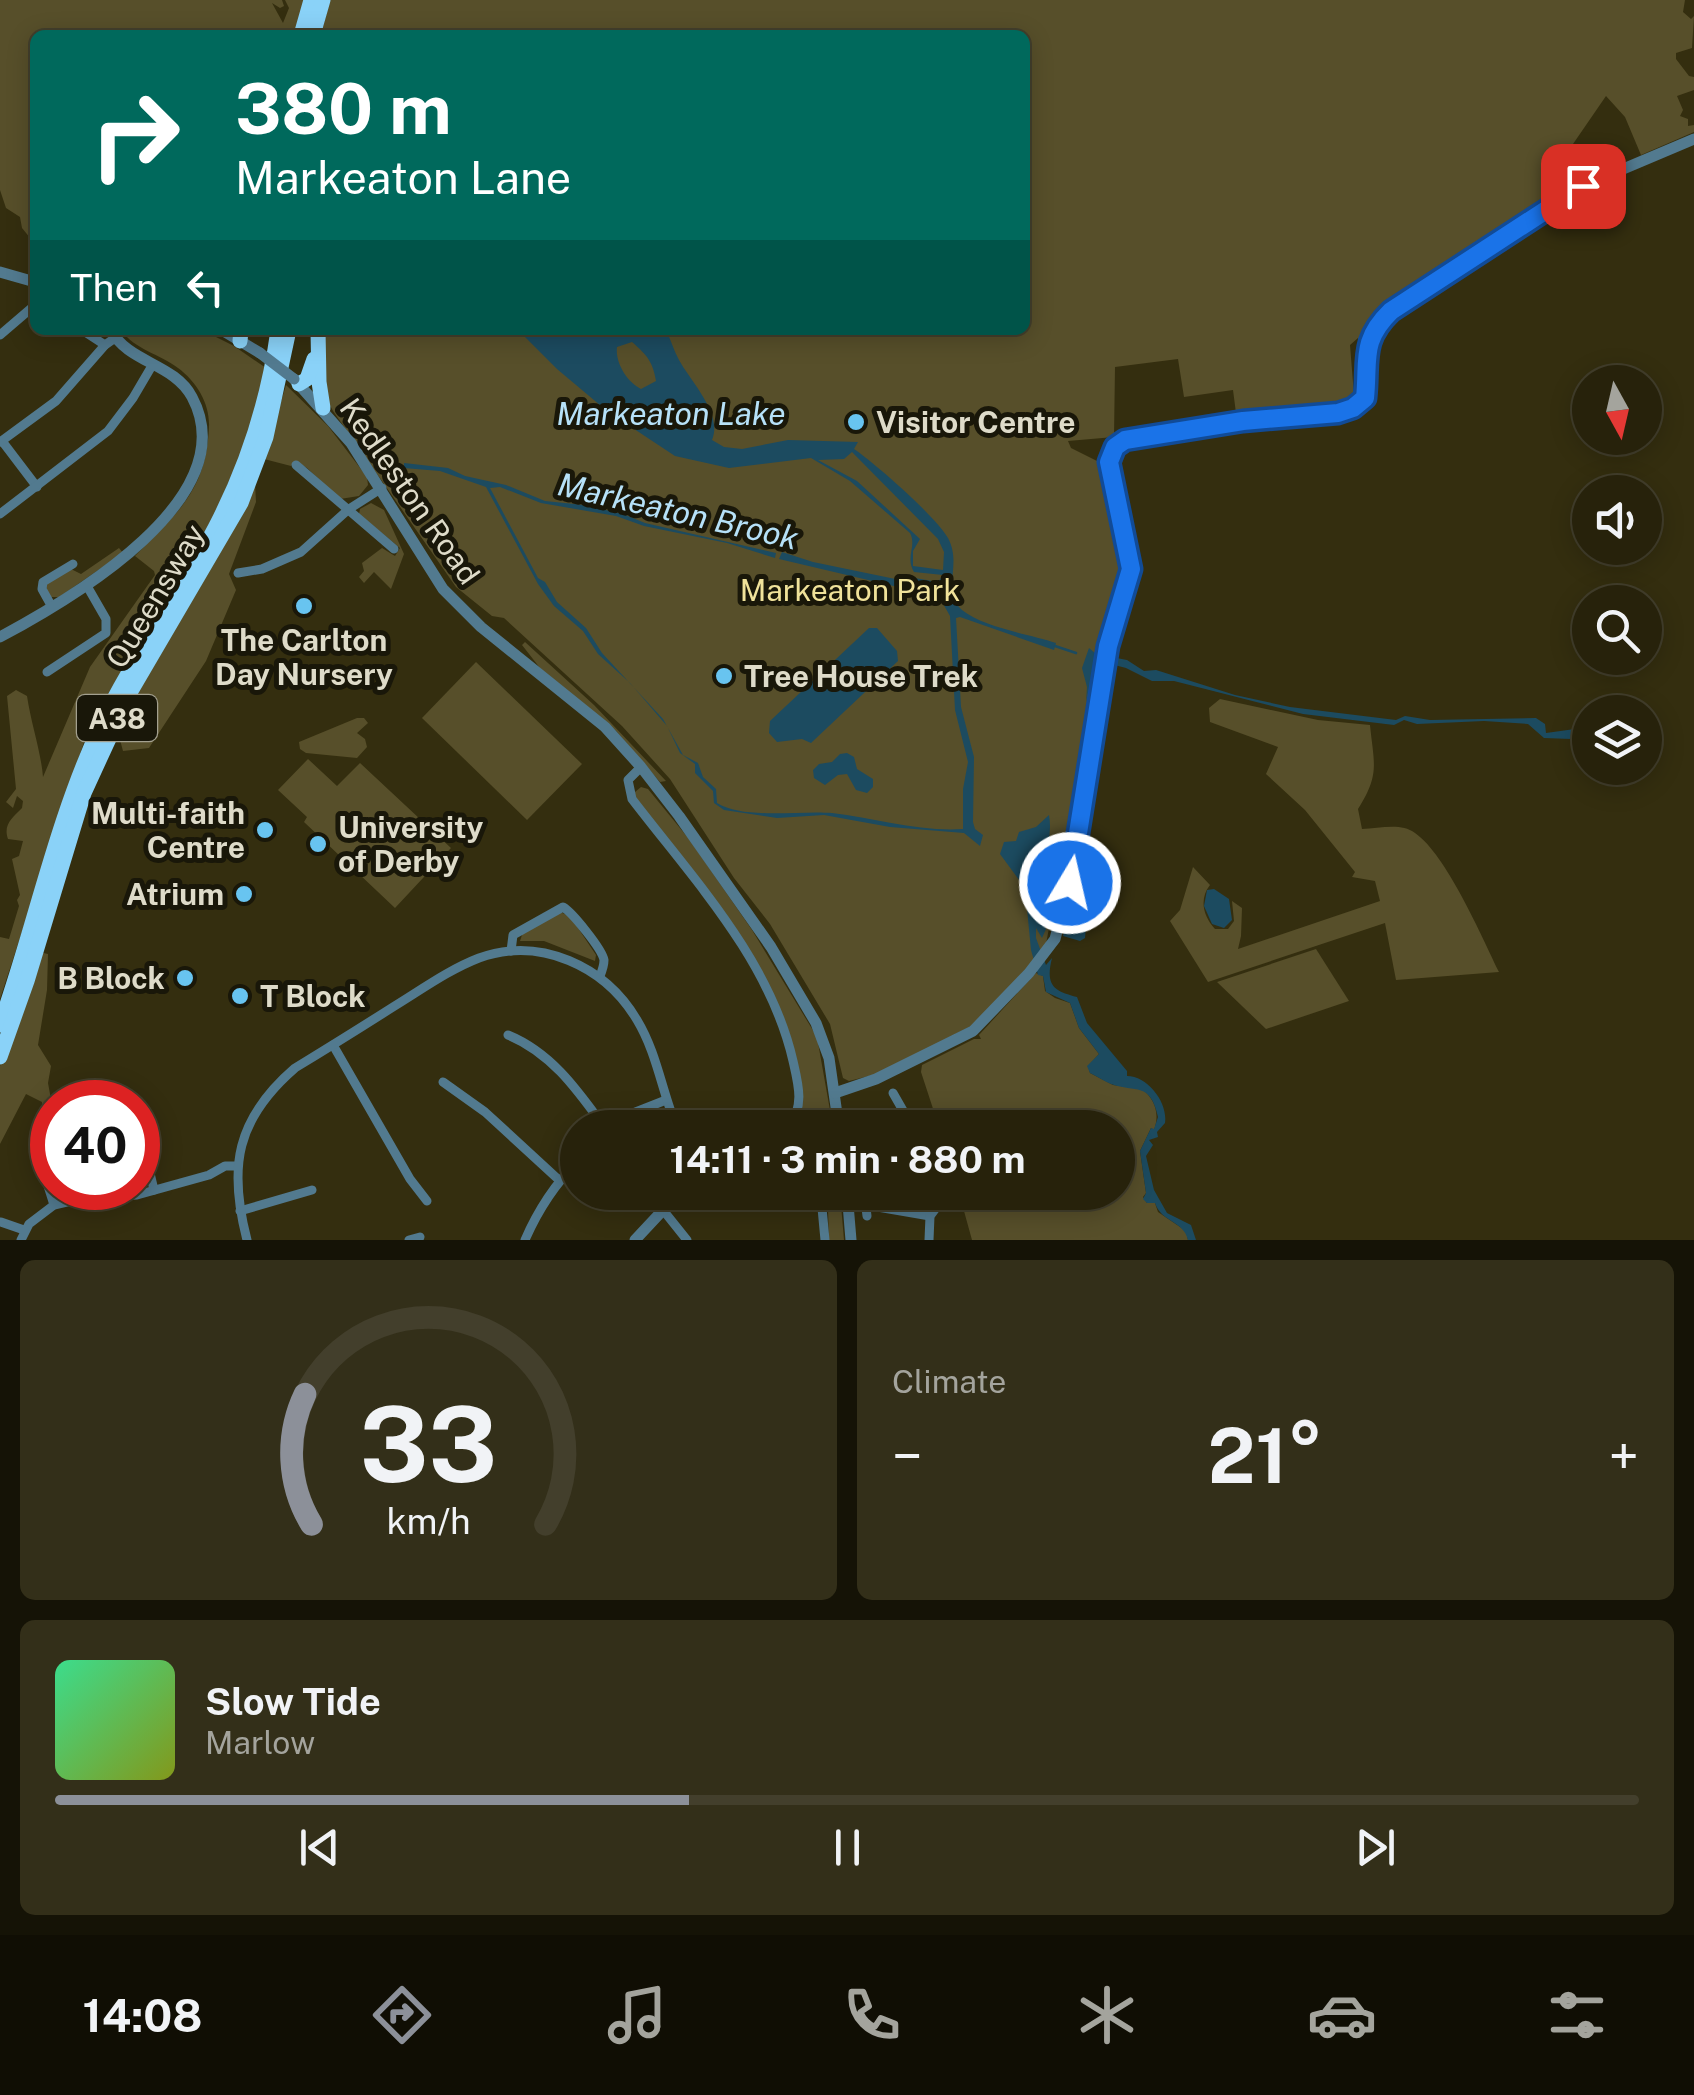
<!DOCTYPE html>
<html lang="en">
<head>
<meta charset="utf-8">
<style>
	:root { --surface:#27220b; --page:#332f19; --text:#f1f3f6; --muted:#a4a49d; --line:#433f2c; --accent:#8c9099 }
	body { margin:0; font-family:"Public Sans",sans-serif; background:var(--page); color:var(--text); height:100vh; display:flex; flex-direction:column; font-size:38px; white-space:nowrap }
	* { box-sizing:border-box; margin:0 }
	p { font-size:32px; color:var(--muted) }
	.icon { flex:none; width:55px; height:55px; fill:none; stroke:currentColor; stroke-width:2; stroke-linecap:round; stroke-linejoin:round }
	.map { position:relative; height:1240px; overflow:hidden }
	.panel { display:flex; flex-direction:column; gap:20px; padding:20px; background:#151306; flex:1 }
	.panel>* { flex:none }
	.top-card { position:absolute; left:30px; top:30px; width:1000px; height:305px; border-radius:15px; box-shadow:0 5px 25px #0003,0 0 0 2px var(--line); background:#00695c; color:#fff; overflow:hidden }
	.needle { width:65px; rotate:172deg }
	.fabs { position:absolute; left:1572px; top:365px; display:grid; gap:20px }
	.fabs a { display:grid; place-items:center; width:90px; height:90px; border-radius:50%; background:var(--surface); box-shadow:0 5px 25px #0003,0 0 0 2px var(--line); font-size:50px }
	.speed { position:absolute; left:30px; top:1080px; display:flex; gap:20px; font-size:50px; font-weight:700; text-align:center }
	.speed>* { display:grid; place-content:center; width:130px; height:130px; border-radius:50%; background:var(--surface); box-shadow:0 5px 25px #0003,0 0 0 2px var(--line); line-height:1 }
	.speed .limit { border:15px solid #d22; background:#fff; color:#111 }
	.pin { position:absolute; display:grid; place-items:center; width:85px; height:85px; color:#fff; margin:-42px; border-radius:20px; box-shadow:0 5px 15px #0006 }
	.me { position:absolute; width:110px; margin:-55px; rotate:9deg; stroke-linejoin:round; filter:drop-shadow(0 0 8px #0008) }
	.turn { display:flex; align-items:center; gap:35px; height:210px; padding:0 40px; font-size:45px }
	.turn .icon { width:130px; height:130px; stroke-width:2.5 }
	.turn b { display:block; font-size:70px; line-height:85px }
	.then { display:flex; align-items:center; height:95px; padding:0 40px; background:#0003; gap:20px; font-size:38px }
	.big { font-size:75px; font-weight:700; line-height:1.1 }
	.panel .card { flex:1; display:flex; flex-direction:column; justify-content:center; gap:15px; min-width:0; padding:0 35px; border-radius:15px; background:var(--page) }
	.panel .dial { align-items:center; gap:0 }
	.dial svg { height:260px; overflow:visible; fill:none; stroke:var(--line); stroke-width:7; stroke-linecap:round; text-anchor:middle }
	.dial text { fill:var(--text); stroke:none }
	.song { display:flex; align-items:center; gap:30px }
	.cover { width:120px; height:120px; border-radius:15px; background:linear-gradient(135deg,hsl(150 70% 55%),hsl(70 70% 35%)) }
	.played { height:10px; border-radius:5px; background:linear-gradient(90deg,var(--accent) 40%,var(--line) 40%) }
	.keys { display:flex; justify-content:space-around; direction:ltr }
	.heat { display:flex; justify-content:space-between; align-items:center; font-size:55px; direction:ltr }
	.panel .tiles { flex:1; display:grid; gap:20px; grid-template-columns:1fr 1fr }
	.card:last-child { grid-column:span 2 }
	.trip { position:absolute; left:560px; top:1110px; width:575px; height:100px; border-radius:50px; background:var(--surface); box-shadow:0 5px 25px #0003,0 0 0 2px var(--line); font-weight:700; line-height:100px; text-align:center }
	.dock { display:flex; height:160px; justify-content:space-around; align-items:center; background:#100e04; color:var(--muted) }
	.dock .icon { width:70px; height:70px }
	.dock .selected { color:var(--accent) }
	.dock b { font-size:45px; color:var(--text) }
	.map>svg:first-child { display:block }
</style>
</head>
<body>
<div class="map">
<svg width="1694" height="1240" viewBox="0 0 1694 1240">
	<rect width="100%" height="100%" fill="#342e0f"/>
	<g fill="#574f2a">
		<polygon points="0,0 282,0 284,6 280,8 272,3 283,23 289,8 285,0 306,0 295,35 35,35 35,244 22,228 20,217 6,208 0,190"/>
		<polygon points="330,0 1685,0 1683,12 1691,19 1694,16 1692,48 1676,53 1676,59 1689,76 1694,77 1694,90 1677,96 1683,110 1680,116 1688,119 1688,126 1694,125 1694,132 1641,155 1625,117 1606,96 1573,144 1590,175 1373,317 1361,344 1358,338 1350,345 1354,395 1338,403 1236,413 1233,390 1184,397 1178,359 1115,367 1114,437 1068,441 1071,448 1107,466 1127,567 1104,642 1045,949 977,1023 877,1074 849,1081 843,1078 830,1024 770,924 734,878 670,779 622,726 504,618 492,616 456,587 333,411 323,392 322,330 1025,330 1025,35 321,35"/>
		<path d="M121 330H202L234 346 266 368 250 433 208 530 86 736 0 999V937L9 939 19 906 17 900 20 895 12 859 19 856 23 841 8 839C3 825 12 818 22 808L23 801 17 796 13 808 6 802 16 789 7 696 16 690 27 696C31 723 41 752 43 777L90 667 155 575 154 571 135 556C178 512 206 491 209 427 210 404 197 382 178 368 160 354 135 350 121 330Z"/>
		<polygon points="286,385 328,426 367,477 368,485 359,496 340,499 307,468 295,461 291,466 264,459"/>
		<polygon points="255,483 256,502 229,574 236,590 206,661 149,748 123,751 119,736 121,727 141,684"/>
		<polygon points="371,503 384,510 404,554 391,589 374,572 364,583 359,577 364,571 362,563 382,548 395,556 400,548 359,514 360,509"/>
		<polygon points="119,548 123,553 59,597 50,597 45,585 71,569 81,574"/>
		<polygon points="525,642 594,705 666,781 660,782 616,731 540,668 522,645"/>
		<polygon points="476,662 582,764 527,820 422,718"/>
		<path d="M1220 699 1318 720 1370 725C1374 765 1380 774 1358 809L1362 829C1379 829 1400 822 1415 833 1446 854 1482 937 1499 972L1396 980 1385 923 1208 982 1170 921 1180 910 1193 867 1210 885C1199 899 1203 916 1215 929H1228L1234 921 1232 901 1242 908 1241 936 1238 949 1380 901 1375 881 1352 877 1355 872 1305 810 1266 774 1278 747 1210 722 1209 708Z"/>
		<polygon points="357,718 364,718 368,723 357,733 365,739 367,747 357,758 306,753 300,749 299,742"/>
		<polygon points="308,759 337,786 360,763 451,848 395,908 304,822 307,817 278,790"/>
		<path d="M641 787 648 789 689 839 752 930 817 1037 833 1127H793C806 1105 802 1085 796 1061 769 956 698 883 634 799L635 792Z"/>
		<polygon points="557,911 570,916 596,955 595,961 544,941 520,941 523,932"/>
		<polygon points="1316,949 1349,1001 1266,1029 1217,982"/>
		<polygon points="39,952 48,954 47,990 38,1045 51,1066 48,1083 52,1105 42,1114 42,1102 26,1094 0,1144 0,1066 24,1003"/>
		<path d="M1036 973 1043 976 1045 991 1055 998 1070 1003 1079 1028 1099 1054 1088 1066 1090 1073 1113 1085 1142 1089C1155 1099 1160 1114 1154 1130L1151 1128 1140 1151 1146 1193 1143 1197 1147 1203H1155L1158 1212 1186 1231 1188 1240H972L959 1193 1118 1192V1128L939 1127 921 1072 922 1065 974 1039H981L979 1035Z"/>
		<polygon points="810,1193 840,1193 844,1240 829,1240 828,1209"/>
	</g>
	<g fill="#1c4b60" fill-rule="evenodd">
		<path d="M518 330H666C671 340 674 351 679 360 691 382 723 414 712 440L724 447 742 449 788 440 858 442 854 449C876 464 936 517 948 538 963 566 940 591 962 610 984 628 1030 634 1056 643L1054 650 960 617 956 618 961 707 974 757 973 822 975 829 983 835 980 846 964 833 890 827 824 815 777 818 724 810 714 803 713 791 695 773V764L680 753 667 726 630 683 598 654 583 631 554 606 538 584 486 487 440 471 404 468V463L448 468 465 476 506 485 545 501 584 505 623 514 645 523 776 553 775 558 727 543 644 526 616 516 541 503 500 487 490 488 538 578 545 582 557 602 586 628 602 653 663 719 683 755 698 763 703 777 716 789 717 803C744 820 801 810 832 813 875 818 920 832 963 829V789L968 762 955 710 950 616 937 593 920 588 913 593 904 591 909 577 938 582 943 575 914 572C905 557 917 546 910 533L850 481 811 458 729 468 675 456 607 411 557 369ZM632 342C647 355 653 362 656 381L641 389C627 382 615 363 617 347ZM852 452 938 539 944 552 943 570 913 566V551L920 539 857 481 818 460 844 459Z"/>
		<polygon points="782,552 813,562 905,581 902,588 779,559"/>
		<polygon points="869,628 877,628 897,651 898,661 811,743 802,739 777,742 769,733 770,721"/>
		<polygon points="1089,648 1096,654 1127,660 1144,671 1156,670 1235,695 1290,707 1396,720 1405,716 1430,720 1536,718 1545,724 1546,733 1582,728 1589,716 1586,732 1571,739 1544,738 1528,724 1484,721 1417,724 1404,720 1394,725 1303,714 1174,681 1152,681 1126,668 1095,660 1086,702 1087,687 1082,668"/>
		<polygon points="847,753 854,757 857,769 873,779 873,787 867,793 856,790 847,774 838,775 825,785 814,778 813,770 819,764 832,762 840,754"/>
		<path d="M1049 815C1056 853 1023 895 1046 929L1042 938 1036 928V938L1046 965 1052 958C1045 986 1054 991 1077 997L1087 1023 1127 1071V1076C1148 1076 1168 1103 1165 1123L1157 1132 1158 1137 1149 1140 1153 1145 1146 1156 1154 1190 1167 1213 1191 1225 1196 1240H1188C1184 1221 1161 1222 1155 1203H1147L1143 1199 1146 1193 1140 1151 1151 1128 1154 1129 1158 1117C1150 1081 1136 1093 1111 1084 1104 1081 1096 1076 1090 1073L1087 1066 1099 1054 1079 1028 1070 1003 1046 992 1043 976 1038 975 1031 950 1025 888 1000 854 1004 842 1016 841 1019 832 1036 827Z"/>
		<polygon points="1080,869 1093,875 1096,880 1088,905 1085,938 1080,941 1063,936"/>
		<polygon points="1214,889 1229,899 1232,920 1224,928 1212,924 1204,906 1207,890"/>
	</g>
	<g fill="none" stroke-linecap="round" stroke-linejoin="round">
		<polyline stroke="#1c4b60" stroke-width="2.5" points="1055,646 1076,653"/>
		<g stroke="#527a8f" stroke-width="9">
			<polyline points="82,330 105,345"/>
			<polyline points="0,335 35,305"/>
			<polyline points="2,441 37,487"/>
			<polyline points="0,442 56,401 105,345 115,338"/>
			<polyline points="296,465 394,549"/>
			<polyline points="0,514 108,431 133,398 153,364"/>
			<polyline points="238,573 262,569 301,552 349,509 382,488"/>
			<polyline points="52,607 42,589 43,582 73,564"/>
			<polyline points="47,672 106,633 106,619 87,586"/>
			<path d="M641 767 628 780 632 799C694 880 770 960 793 1061 799 1087 804 1105 789 1128"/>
			<path d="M511 951 513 935 563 907C572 912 602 949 604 960 604 966 602 971 600 976"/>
			<path d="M508 1035C552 1053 578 1091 605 1128"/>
			<polyline points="333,1045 410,1179 427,1201"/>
			<polyline points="443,1082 485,1112 559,1180"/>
			<polyline points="893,1093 913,1128"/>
			<polyline points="42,1114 37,1151 54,1205"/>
			<polyline points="611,1128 633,1113 666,1100"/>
			<polyline points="138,1150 149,1169 154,1190"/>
			<polyline points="805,1192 822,1208 825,1240"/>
			<polyline points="864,1192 867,1216"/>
			<polyline points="866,1205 930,1216"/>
			<polyline points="663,1210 687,1240"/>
			<polyline points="240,1211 312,1190"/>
			<polyline points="1,1222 24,1230"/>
			<polyline points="21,1240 29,1224 54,1205 84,1198 137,1195 209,1175 225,1166 237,1166"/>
			<path d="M247 1240C228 1167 236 1119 295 1068 328 1048 360 1028 393 1007 421 990 448 970 479 958 540 936 605 966 637 1020 657 1053 662 1092 677 1128"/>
			<polyline points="409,1240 420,1237"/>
			<path d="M525 1240C538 1210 555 1184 578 1161"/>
			<polyline points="929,1240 930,1216 948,1192"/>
		</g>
		<g stroke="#527a8f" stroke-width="11">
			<polyline points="0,272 35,282"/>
			<polyline points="222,330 260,353"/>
			<polyline points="294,379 351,443 443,589 481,627 605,727 641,767 679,816 771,947 816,1023 829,1058 839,1128"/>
			<path d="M0 637C71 599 246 498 192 397 174 363 128 363 111 330"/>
			<path d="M835 1093 876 1079 973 1031 1029 973 1055 939 1076 858 1080 811 1108 646 1131 569 1109 462 1115 447 1125 440 1243 421 1338 413 1353 408 1365 398C1369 360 1360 341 1391 311L1583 186 1694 139"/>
			<polyline points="847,1192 851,1240"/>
			<polyline points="635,1240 663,1210 686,1192"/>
		</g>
		<g stroke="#8ad2f8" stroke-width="15">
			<polyline points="301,35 311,0"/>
			<polyline points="313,35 323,0"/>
			<polyline points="318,330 319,382 323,408"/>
			<polyline points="240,341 241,330"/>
			<polyline points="299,384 307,379 314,359"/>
			<path d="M0 1025C35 926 55 824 99 729 133 655 184 591 220 518 250 458 269 396 278 330"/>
			<polyline points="0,1057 27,981 84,793 131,691 241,503 266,437 289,330"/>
		</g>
		<polyline stroke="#527a8f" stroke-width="11" points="260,353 294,379"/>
	</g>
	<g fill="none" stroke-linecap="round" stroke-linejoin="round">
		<g stroke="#114b97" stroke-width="25">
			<path id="route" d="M1070 883 1108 646 1131 569 1109 462 1115 447 1125 440 1243 421 1338 413 1353 408 1365 398C1369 360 1360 341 1391 311L1583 186"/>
		</g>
		<use href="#route" stroke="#1a73e8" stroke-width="18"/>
	</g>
	<g fill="#68c4f0" stroke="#191709" stroke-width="4">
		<circle cx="856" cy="422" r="10"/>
		<circle cx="304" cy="606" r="10"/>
		<circle cx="724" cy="676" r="10"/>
		<circle cx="265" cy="830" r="10"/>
		<circle cx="318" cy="844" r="10"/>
		<circle cx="244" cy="894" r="10"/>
		<circle cx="185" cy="978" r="10"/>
		<circle cx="240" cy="996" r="10"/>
	</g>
	<g text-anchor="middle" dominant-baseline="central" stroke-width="10" stroke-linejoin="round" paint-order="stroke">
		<rect fill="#191709" stroke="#a3a08f" stroke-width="2.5" x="77" y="695" width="80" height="46" rx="8"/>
		<g font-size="28" font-weight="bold" fill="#dedbc9">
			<text x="117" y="718">A38</text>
		</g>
		<g font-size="30" font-weight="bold" fill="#dedbc9" stroke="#191709" text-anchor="start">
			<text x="876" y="422">Visitor Centre</text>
			<text x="304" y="640" text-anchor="middle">The Carlton<tspan x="304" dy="34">Day Nursery</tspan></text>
			<text x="744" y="676">Tree House Trek</text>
			<text x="245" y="813" text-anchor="end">Multi-faith<tspan x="245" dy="34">Centre</tspan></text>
			<text x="338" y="827">University<tspan x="338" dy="34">of Derby</tspan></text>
			<text x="224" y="894" text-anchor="end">Atrium</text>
			<text x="165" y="978" text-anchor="end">B Block</text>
			<text x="260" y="996">T Block</text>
		</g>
		<g font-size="30" fill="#dedbc9" stroke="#191709">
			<text transform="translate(410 491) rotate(55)">Kedleston Road</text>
			<text transform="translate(155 596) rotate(-59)">Queensway</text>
		</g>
		<g font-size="30" fill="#f0e29a" stroke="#191709">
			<text x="850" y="590">Markeaton Park</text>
		</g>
		<g font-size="32" font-style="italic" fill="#b6e1f8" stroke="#191709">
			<text x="671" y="413">Markeaton Lake</text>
			<text transform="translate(678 511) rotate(13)">Markeaton Brook</text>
		</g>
	</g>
</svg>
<div class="fabs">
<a><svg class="needle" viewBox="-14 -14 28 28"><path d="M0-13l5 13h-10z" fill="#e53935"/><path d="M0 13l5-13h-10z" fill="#a4a49d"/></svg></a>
<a><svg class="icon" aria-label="sound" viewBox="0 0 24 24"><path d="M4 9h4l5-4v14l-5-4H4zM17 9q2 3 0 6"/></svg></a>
<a><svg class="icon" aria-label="search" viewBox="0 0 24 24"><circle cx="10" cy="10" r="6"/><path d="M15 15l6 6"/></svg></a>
<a><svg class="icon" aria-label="layers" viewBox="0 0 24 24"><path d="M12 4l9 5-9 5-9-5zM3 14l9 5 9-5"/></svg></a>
</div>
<div class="speed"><div class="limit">40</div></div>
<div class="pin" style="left:1583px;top:186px;background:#d93025"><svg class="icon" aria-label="arrive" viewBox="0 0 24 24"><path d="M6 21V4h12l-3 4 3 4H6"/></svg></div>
<svg class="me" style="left:1070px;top:883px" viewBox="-20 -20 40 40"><circle r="17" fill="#1a73e8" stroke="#fff" stroke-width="3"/><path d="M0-11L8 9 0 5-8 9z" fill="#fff"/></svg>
<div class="trip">14:11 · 3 min · 880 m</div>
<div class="top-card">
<div class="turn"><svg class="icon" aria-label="right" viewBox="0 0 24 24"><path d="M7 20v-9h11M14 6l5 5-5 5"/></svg><div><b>380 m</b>Markeaton Lane</div></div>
<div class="then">Then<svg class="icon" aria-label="left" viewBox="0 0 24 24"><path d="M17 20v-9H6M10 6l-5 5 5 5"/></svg></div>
</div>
</div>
<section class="panel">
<div class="tiles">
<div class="card dial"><svg viewBox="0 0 100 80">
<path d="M14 69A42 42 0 1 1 86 69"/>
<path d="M14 69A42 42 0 0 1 12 29" stroke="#8c9099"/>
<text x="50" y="56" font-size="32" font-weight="700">33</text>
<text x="50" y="72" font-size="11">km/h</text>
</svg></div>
<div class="card"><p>Climate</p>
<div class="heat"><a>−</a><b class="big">21°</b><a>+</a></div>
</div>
<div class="card">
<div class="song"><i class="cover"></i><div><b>Slow Tide</b><p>Marlow</p></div></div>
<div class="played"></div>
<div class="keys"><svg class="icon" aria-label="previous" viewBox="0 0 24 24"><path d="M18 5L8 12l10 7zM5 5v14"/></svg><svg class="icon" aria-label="pause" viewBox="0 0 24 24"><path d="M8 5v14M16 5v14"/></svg><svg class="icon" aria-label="next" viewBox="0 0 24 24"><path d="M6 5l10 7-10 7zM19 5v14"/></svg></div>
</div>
</div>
</section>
<nav class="dock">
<b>14:08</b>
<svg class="icon selected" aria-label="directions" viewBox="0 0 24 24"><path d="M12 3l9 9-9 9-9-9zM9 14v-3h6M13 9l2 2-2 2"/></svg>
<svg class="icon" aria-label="music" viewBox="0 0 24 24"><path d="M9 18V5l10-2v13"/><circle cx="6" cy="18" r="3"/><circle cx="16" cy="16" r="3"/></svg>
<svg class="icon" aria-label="phone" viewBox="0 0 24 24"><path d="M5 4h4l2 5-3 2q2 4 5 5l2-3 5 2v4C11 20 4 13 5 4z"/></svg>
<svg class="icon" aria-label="climate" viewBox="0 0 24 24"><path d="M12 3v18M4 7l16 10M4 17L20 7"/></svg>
<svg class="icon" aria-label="car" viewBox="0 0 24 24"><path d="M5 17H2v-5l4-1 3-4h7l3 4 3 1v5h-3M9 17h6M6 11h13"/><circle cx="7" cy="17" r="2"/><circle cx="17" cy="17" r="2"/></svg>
<svg class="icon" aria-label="filters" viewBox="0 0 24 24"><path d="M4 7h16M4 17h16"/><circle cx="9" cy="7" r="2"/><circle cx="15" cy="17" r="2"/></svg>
</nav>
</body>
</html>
